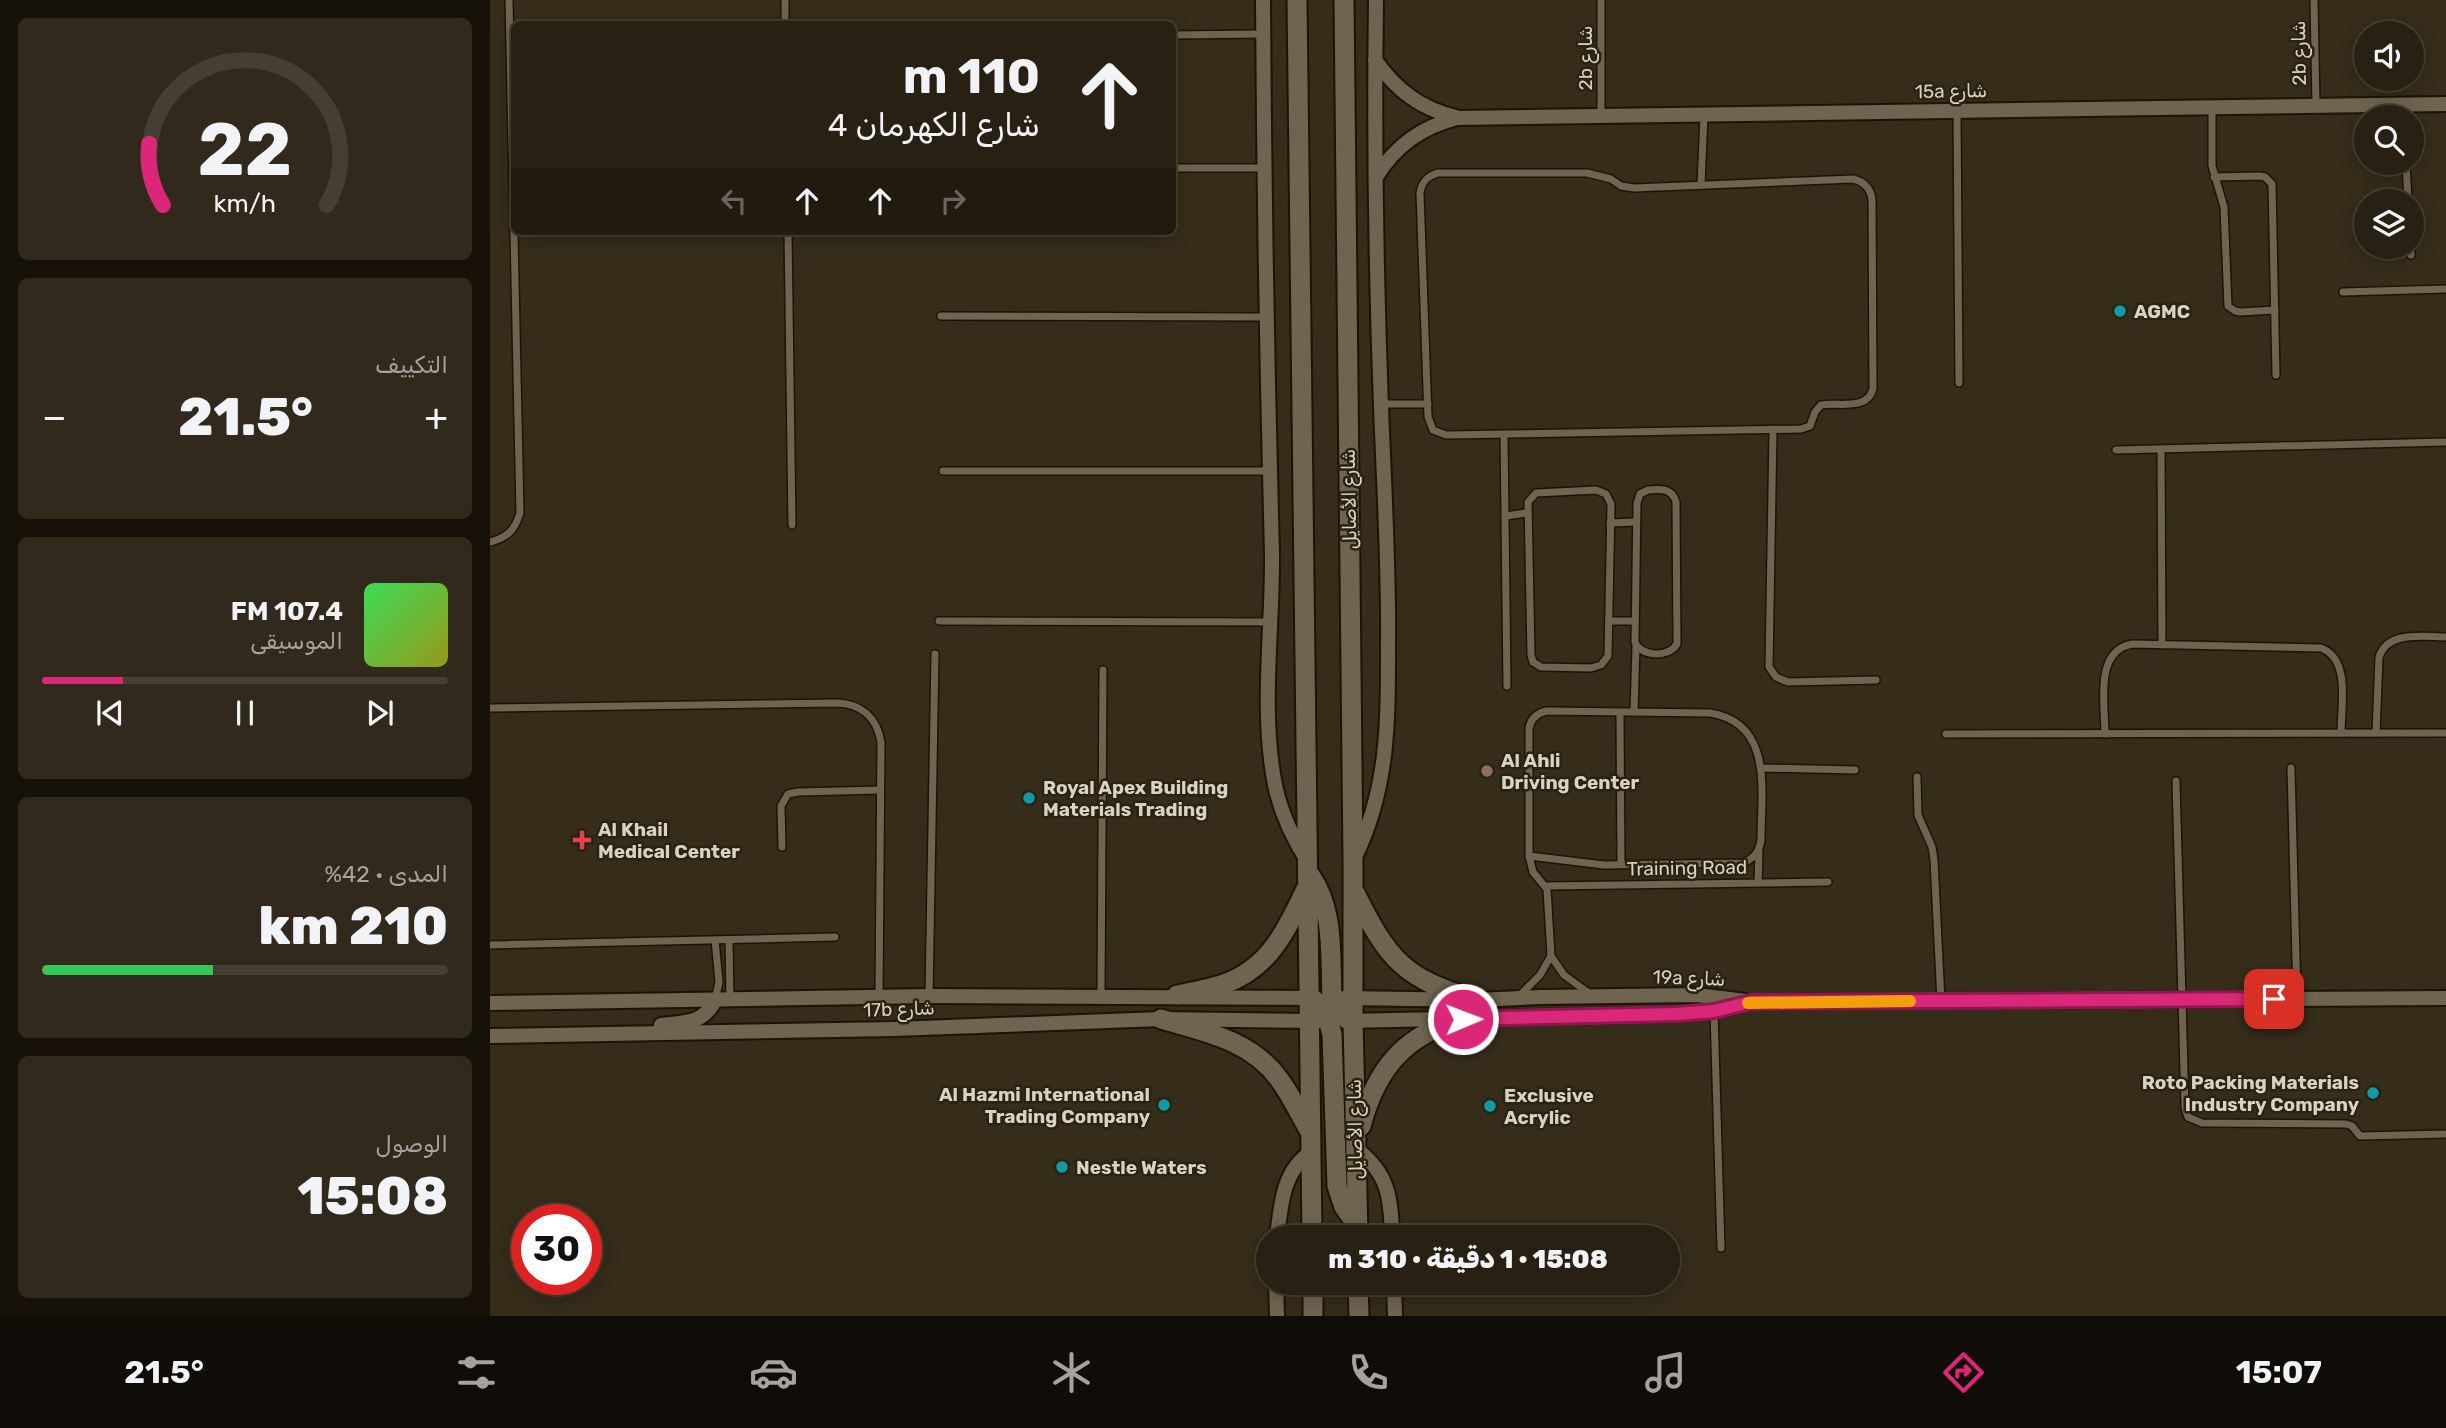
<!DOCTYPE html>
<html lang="ar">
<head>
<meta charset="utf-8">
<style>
	:root { --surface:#282113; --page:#30291c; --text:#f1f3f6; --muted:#a5a3a0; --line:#443e33; --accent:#db2777 }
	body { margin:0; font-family:Rubik,"Noto Naskh Arabic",sans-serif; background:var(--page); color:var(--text); direction:rtl; height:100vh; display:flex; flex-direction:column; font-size:26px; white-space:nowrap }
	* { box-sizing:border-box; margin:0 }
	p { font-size:23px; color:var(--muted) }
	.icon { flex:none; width:38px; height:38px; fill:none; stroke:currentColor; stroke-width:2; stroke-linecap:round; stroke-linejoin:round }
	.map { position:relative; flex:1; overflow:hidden; direction:ltr }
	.details { display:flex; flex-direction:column; gap:18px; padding:18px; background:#16120a; width:490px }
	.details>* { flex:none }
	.top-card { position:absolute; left:21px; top:21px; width:665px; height:214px; border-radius:10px; box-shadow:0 4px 18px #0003,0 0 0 2px var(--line); direction:rtl; background:#282113; color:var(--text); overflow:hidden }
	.tools { position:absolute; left:1864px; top:21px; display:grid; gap:14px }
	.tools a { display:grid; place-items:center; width:70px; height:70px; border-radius:50%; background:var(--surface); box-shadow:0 4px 18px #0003,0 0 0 2px var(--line); font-size:35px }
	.speed { position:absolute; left:21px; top:1204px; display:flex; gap:14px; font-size:35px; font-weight:700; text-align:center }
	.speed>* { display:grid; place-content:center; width:91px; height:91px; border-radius:50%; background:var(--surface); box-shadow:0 4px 18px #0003,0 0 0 2px var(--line); line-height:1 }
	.speed .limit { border:10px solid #d22; background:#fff; color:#111 }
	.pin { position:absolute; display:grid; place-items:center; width:60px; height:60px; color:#fff; margin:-30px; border-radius:14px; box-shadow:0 4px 10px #0006 }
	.me { position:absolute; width:77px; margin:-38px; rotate:89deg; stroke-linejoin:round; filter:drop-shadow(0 0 5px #0008) }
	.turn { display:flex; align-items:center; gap:24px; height:147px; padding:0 21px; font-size:32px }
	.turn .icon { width:91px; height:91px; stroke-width:2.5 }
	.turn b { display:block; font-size:49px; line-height:60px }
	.lanes { display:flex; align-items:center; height:66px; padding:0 21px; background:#0003; justify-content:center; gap:35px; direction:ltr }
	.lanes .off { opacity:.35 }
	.big { font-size:52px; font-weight:800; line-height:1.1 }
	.details .widget { flex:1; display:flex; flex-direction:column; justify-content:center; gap:10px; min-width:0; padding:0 24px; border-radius:10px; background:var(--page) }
	.details .dial { align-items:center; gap:0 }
	.dial svg { height:182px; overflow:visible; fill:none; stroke:var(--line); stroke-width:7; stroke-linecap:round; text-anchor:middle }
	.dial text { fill:var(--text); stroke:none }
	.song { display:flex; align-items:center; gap:21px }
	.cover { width:84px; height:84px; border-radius:10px; background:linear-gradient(135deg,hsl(130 70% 55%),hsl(60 70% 35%)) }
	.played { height:7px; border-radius:4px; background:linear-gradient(90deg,var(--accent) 20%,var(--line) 20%) }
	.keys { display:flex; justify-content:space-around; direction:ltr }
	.heat { display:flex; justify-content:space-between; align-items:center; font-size:38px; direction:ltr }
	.charge { height:10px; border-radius:5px; background:linear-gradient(90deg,#34c759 42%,var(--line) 0) }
	.trip { position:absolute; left:766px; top:1225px; width:424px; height:70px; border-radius:35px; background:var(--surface); box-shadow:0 4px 18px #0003,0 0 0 2px var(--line); font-weight:800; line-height:70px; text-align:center; direction:rtl }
	.dock { display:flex; height:112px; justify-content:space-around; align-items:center; background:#100d08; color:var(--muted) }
	.dock .icon { width:49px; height:49px }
	.dock .current { color:var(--accent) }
	.dock b { font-size:32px; color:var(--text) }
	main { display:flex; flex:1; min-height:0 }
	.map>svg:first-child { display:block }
</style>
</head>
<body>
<main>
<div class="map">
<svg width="1956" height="1316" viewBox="0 0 1956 1316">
	<rect width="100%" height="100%" fill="#352c19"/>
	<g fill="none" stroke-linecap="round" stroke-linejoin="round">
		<g stroke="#1d1403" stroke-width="10">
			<g id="service">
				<polyline points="295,0 295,24"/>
				<polyline points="1111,0 1111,115"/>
				<polyline points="1824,0 1826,105"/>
				<polyline points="682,35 773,34"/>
				<polyline points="1722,107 1722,166 1734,207 1738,306 1745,311 1750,312 1785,310"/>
				<polyline points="1467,111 1469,383"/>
				<polyline points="1916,163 1918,201"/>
				<polyline points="682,168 774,168"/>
				<path d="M1097 173 1121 179 1131 186 1144 188 1363 179C1375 182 1381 189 1382 200L1383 389C1377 411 1349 402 1331 405L1325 412 1320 426 1311 429 956 435 943 430 938 417 930 193C932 182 937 176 948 173Z"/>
				<polyline points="1724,177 1770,176 1775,177 1782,184 1786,375"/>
				<polyline points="1211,185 1214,115"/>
				<polyline points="298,231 302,525"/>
				<polyline points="1921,247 1921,255"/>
				<polyline points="1853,292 1956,289"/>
				<polyline points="451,316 777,317"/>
				<polyline points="892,404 938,404"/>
				<polyline points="1283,430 1279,667 1286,677 1298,682 1386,680"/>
				<polyline points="1014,434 1017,686"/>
				<polyline points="1671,449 1672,645"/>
				<polyline points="1626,450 1956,442"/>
				<polyline points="453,471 778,471"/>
				<polygon points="1106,490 1116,494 1121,504 1118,656 1111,665 1101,668 1051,667 1043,662 1041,655 1038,502 1046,493"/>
				<path d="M1158 490C1171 489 1182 488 1186 502L1187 644C1179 658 1151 657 1145 642L1147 503 1150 494Z"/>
				<polyline points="1015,516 1037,513"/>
				<polyline points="1120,523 1146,522"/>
				<path d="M0 542C17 538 25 530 30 513L19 0"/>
				<polyline points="449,621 779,622"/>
				<polyline points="1120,621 1145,621"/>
				<path d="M0 708 347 703C372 704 387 718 391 742L389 996"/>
				<polyline points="1130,712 1131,864"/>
				<polyline points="1144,712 1146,646"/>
				<path d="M1886 733 1889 657C1898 630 1933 637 1956 637"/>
				<polyline points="1456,734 1956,733"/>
				<path d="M1615 734C1615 704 1604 651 1642 644L1831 648C1861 659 1851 706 1851 733"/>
				<polyline points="1271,768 1365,770"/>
				<polyline points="1801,768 1807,998"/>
				<polyline points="1427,777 1428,815 1442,847 1444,860 1451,1001"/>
				<polyline points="1686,781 1695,1108 1698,1117 1712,1123 1856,1124 1862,1126 1870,1136 1956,1134"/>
				<polyline points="292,847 291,806 298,794 308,792 390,790"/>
				<polyline points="1268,883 1269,852"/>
				<polyline points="1056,886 1338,882"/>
				<polyline points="239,940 240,998"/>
				<polyline points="0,945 345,937"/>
				<polyline points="1061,956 1074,975 1100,994"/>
				<polyline points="611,995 613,670"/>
				<path d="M1030 995 1050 975 1061 956 1057 889 1043 872 1039 856V728C1041 718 1047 713 1057 711L1220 713C1284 723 1271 792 1271 840 1269 852 1265 857 1254 863L1114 865 1039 856"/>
				<polyline points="439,996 445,654"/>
				<polyline points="225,1000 229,982 225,940"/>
				<polyline points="1224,1011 1231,1248"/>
				<polyline points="904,1292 1136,1287"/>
			</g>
		</g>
		<g stroke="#1d1403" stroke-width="18">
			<g id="minor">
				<path d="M773 0C774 184 777 368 782 552 783 628 770 709 785 785 791 814 802 837 818 862"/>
				<path d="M885 60C906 90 931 109 966 117"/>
				<path d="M886 177C906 145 932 127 967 118L1956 104"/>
				<path d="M865 857C899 787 898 720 898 645 899 566 894 486 891 407 886 272 884 136 886 0"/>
				<polyline points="854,998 987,1000 1050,997 1207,995 1256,1001"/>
				<polyline points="0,1003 439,996 826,998"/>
				<polyline points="855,1021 1187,1014 1224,1011 1261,1002 1956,998"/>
				<path d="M171 1025C195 1022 214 1024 225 1000"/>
				<polyline points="0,1036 405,1029 671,1019 828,1021"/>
				<path d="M866 1149C899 1173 901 1199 902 1237"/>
				<path d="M787 1237C791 1206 792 1171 821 1152"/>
				<polyline points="786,1283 787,1316"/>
				<polyline points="904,1283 905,1316"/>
			</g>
		</g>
		<g stroke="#1d1403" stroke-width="23">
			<g id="secondary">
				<polyline points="807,0 822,1237"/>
				<polyline points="854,0 863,861 863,1021 868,1237"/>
				<path d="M820 875C845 910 840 956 842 998L847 1009 856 1017"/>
				<path d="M865 893C898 959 913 979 987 1000"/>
				<path d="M687 995C703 992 719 989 734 984 780 968 797 929 816 889"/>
				<polyline points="820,998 835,1009 842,1034 847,1186 854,1207 867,1225"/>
				<path d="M671 1019C715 1032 761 1040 789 1079 801 1095 809 1113 819 1130"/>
				<path d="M871 1126C886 1069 915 1034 973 1019"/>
				<polyline points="823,1283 823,1316"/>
				<polyline points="868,1283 869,1316"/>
			</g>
		</g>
		<use href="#service" stroke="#6e644f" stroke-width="7"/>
		<use href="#minor" stroke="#6e644f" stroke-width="14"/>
		<use href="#secondary" stroke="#6e644f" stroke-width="19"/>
	</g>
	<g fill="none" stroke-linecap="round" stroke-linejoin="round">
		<g stroke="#8e194d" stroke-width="18">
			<polyline id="route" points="973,1019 1187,1014 1224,1011 1261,1002 1784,999"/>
		</g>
		<use href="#route" stroke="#db2777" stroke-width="12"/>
		<polyline stroke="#f59e0b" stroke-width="12" points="1258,1003 1420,1001"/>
	</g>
	<g fill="#0f9aa8" stroke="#2b220f" stroke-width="2.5">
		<circle cx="1630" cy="311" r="7"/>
		<circle cx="539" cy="798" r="7"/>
		<circle cx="1883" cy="1093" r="7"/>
		<circle cx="674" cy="1105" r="7"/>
		<circle cx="1000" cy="1106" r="7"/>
		<circle cx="572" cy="1167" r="7"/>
	</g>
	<circle fill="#8d6e63" stroke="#2b220f" stroke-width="2.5" cx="997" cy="771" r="7"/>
	<path fill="#e0444e" stroke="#2b220f" stroke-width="2.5" d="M88.5 829.5h7v7h7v7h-7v7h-7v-7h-7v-7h7z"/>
	<g text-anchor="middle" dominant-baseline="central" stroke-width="5" stroke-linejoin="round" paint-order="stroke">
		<g font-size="19" fill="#d7d2c6" stroke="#2b220f">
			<text transform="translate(1809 53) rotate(-91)">2b شارع</text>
			<text transform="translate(1095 58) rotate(-90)">2b شارع</text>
			<text transform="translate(1461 91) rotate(-1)">15a شارع</text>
			<text transform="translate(859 499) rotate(-91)">شارع الأصايل</text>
			<text transform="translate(1197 868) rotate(-1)">Training Road</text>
			<text transform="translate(1199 978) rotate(2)">19a شارع</text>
			<text transform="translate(409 1009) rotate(-2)">17b شارع</text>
			<text transform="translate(865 1129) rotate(-91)">شارع الأصايل</text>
		</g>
		<g font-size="19" font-weight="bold" fill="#d7d2c6" stroke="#2b220f" text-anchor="start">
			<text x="1644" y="311">AGMC</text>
			<text x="1011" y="760">Al Ahli<tspan x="1011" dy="22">Driving Center</tspan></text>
			<text x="553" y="787">Royal Apex Building<tspan x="553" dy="22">Materials Trading</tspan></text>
			<text x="108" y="829">Al Khail<tspan x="108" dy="22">Medical Center</tspan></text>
			<text x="1869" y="1082" text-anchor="end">Roto Packing Materials<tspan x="1869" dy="22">Industry Company</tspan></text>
			<text x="660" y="1094" text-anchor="end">Al Hazmi International<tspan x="660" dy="22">Trading Company</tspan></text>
			<text x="1014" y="1095">Exclusive<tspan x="1014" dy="22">Acrylic</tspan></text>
			<text x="586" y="1167">Nestle Waters</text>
		</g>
	</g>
</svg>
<div class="tools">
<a><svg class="icon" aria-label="sound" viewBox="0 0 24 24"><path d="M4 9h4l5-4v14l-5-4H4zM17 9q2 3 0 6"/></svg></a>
<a><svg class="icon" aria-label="search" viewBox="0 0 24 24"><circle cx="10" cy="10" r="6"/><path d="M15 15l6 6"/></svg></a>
<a><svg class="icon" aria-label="layers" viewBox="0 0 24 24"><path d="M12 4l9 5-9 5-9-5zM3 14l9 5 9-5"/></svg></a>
</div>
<div class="speed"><div class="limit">30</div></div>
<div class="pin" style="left:1784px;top:999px;background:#d93025"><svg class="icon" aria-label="arrive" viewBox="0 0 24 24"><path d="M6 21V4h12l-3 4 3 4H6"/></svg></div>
<svg class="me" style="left:973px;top:1019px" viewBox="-20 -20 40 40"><circle r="17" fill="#db2777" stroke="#fff" stroke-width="3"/><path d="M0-11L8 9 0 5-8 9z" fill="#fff"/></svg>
<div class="trip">15:08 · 1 دقيقة · 310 m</div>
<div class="top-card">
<div class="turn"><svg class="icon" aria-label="ahead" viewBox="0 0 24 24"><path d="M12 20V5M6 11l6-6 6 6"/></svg><div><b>110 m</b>شارع الكهرمان 4</div></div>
<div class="lanes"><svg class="icon off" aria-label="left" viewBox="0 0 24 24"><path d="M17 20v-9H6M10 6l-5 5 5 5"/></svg><svg class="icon" aria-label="ahead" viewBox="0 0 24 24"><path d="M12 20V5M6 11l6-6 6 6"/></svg><svg class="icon" aria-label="ahead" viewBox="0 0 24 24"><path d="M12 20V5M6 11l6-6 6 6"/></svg><svg class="icon off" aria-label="right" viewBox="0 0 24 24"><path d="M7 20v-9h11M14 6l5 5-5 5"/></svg></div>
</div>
</div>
<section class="details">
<div class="widget dial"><svg viewBox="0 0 100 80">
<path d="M14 69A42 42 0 1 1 86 69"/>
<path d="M14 69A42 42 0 0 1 8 42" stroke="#db2777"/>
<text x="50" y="56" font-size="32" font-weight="700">22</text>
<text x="50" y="72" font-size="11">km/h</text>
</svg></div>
<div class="widget"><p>التكييف</p>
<div class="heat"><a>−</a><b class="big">21.5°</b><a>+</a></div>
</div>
<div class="widget">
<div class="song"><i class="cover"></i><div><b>107.4 FM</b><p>الموسيقى</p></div></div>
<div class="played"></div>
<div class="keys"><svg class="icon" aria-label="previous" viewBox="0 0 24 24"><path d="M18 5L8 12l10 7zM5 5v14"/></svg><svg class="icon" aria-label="pause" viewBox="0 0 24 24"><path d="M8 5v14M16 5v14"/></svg><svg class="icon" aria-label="next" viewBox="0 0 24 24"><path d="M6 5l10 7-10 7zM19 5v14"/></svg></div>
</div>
<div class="widget"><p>المدى · 42%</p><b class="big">210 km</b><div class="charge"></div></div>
<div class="widget"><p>الوصول</p><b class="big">15:08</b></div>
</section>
</main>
<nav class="dock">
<b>15:07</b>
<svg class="icon current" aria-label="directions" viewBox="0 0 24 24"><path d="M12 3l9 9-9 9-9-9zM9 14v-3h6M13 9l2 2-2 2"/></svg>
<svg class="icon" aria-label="music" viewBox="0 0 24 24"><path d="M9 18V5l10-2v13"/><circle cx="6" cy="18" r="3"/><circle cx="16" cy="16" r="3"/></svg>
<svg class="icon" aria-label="phone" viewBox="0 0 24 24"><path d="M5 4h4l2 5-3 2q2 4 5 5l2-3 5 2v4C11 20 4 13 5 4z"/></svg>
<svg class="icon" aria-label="climate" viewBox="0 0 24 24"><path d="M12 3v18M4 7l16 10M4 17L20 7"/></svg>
<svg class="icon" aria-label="car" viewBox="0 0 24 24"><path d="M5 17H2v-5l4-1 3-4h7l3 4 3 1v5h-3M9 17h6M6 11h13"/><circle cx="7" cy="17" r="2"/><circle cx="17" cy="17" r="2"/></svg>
<svg class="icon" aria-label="filters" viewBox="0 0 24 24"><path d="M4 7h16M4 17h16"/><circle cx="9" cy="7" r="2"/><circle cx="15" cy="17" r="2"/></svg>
<b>21.5°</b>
</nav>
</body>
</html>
